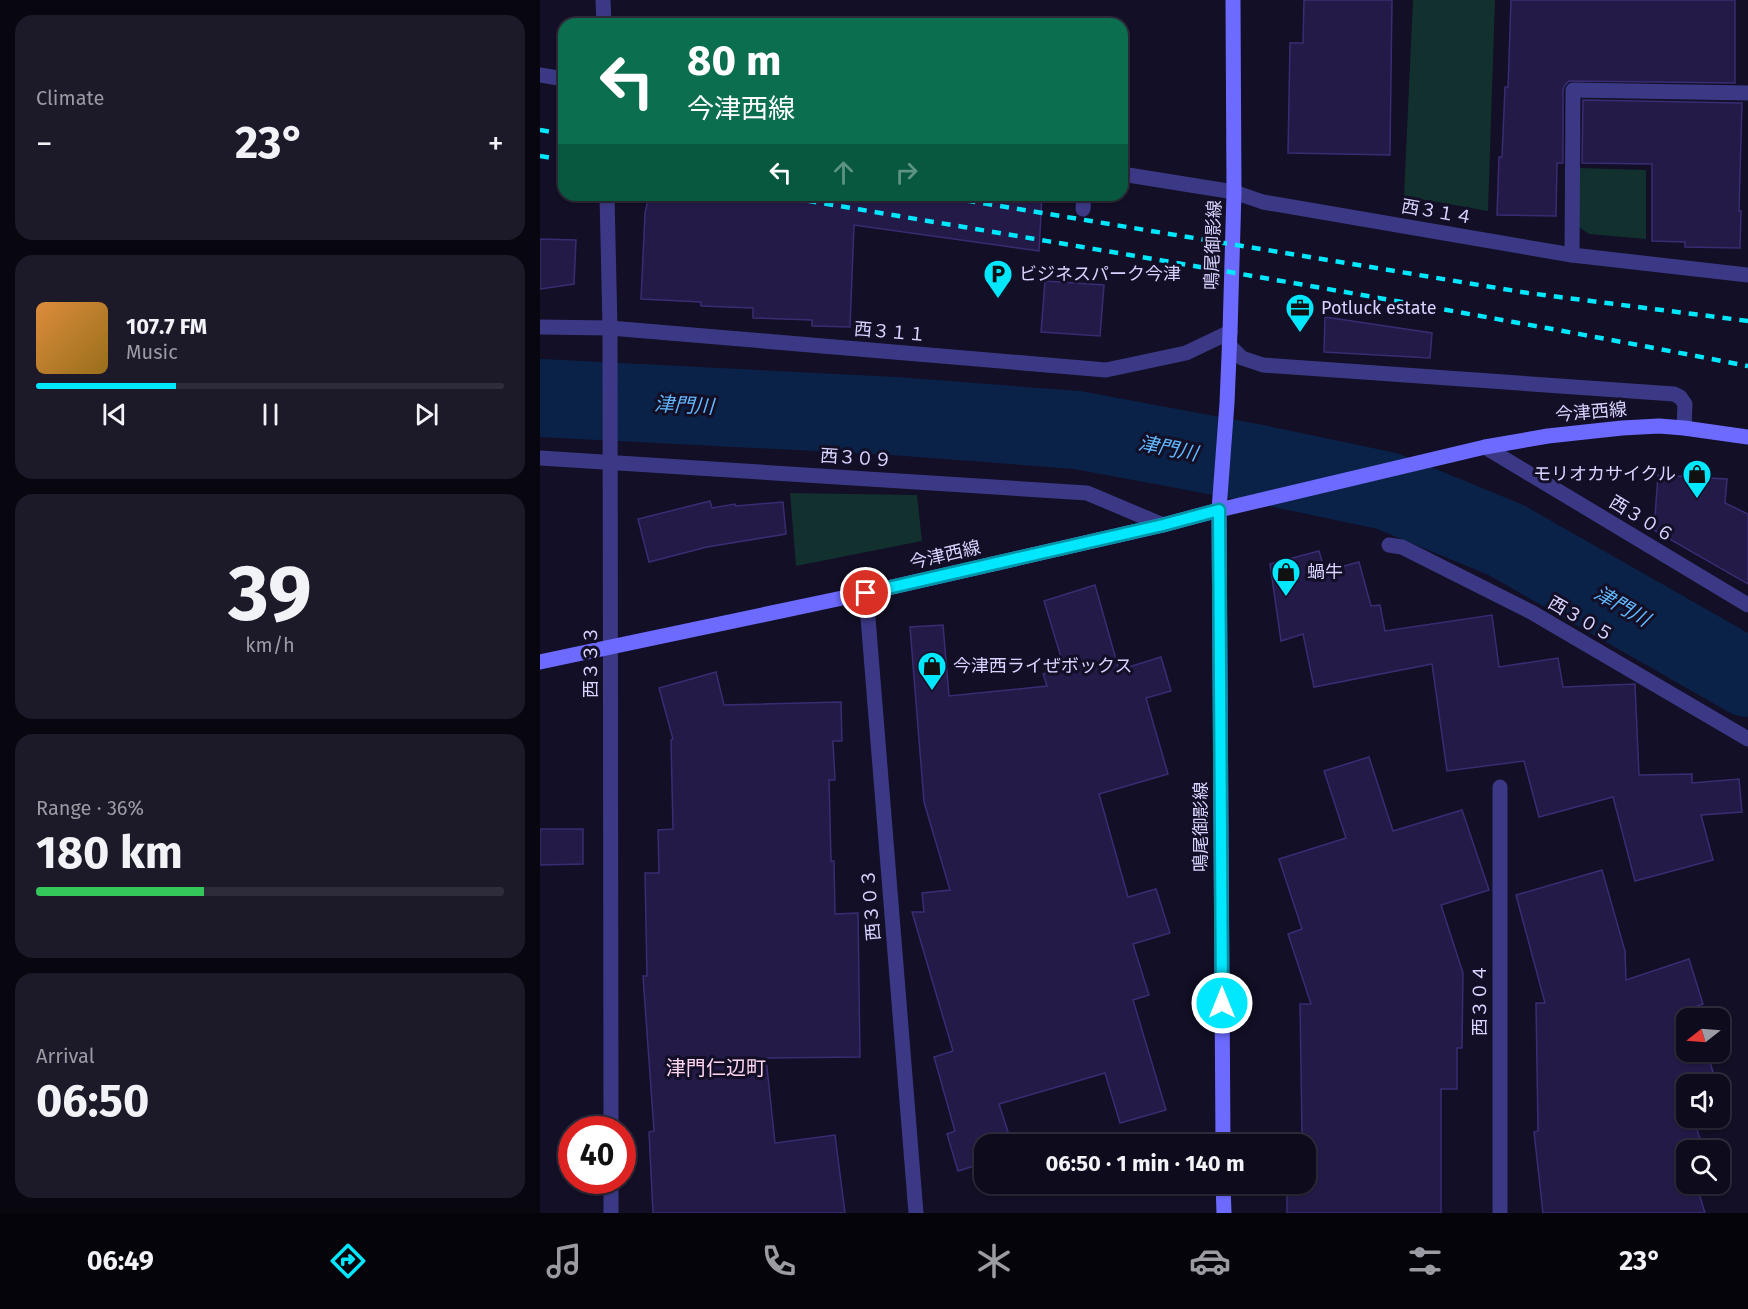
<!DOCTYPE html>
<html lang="en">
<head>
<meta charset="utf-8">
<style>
	:root { --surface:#0e0b1c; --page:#1c1929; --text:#f1f3f6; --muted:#9b9ba3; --line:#2e2b3b; --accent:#00e7fe }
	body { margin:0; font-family:"Fira Sans","Noto Sans JP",sans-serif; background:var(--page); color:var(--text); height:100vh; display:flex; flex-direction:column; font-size:22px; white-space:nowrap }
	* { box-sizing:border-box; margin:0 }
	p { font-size:20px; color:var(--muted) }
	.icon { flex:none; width:33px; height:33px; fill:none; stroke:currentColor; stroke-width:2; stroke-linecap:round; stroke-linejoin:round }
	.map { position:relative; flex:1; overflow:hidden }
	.side { display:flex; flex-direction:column; gap:15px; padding:15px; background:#08060f; width:540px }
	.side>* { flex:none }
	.top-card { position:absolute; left:18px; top:18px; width:570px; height:183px; border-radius:18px; box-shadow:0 2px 4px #0004,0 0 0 2px var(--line); background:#0b6e4f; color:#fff; overflow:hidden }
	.needle { width:39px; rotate:253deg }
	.fabs { position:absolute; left:1136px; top:1008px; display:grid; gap:12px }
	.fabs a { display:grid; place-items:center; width:54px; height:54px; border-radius:12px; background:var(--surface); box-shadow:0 2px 4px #0004,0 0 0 2px var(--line); font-size:30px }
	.speed { position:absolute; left:18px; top:1116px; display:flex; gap:12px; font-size:30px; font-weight:700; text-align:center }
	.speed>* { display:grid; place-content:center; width:78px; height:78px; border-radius:50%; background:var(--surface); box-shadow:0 2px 4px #0004,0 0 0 2px var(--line); line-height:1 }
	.speed .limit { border:9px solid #d22; background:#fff; color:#111 }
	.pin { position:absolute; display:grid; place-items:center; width:51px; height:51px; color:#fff; margin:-26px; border:3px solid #fff; border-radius:50%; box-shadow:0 2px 6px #0007 }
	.me { position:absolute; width:66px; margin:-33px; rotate:0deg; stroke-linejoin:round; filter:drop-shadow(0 0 4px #0008) }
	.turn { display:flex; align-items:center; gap:21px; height:126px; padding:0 30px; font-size:27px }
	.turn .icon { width:78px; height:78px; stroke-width:2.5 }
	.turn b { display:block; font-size:42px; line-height:51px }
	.lanes { display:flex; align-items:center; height:57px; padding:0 30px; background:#0003; justify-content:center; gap:30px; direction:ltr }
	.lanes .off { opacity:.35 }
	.big { font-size:45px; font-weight:700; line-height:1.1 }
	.side .widget { flex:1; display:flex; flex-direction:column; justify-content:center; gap:9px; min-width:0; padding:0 21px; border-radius:18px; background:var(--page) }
	.side .dial { align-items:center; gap:0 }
	.dial b { font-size:78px; line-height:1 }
	.song { display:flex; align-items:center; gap:18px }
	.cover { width:72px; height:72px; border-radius:9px; background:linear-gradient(135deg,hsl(30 70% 55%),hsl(40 70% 35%)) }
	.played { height:6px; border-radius:3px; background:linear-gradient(90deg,var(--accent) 30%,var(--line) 30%) }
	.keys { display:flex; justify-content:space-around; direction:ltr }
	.heat { display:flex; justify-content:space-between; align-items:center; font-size:33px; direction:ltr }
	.charge { height:9px; border-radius:4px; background:linear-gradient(90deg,#34c759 36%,var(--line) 0) }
	.trip { position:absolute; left:434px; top:1134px; width:342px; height:60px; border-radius:18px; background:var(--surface); box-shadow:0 2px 4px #0004,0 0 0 2px var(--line); font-weight:700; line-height:60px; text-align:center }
	.tab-bar { display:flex; height:96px; justify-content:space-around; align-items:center; background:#06040b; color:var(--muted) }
	.tab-bar .icon { width:42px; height:42px }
	.tab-bar .current { color:var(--accent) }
	.tab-bar b { font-size:27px; color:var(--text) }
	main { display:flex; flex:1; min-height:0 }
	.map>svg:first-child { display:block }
</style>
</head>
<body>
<main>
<section class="side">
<div class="widget"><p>Climate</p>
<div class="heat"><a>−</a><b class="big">23°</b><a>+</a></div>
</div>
<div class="widget">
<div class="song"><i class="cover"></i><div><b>107.7 FM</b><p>Music</p></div></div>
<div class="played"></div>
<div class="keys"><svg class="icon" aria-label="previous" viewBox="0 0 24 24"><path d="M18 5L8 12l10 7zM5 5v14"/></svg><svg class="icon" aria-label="pause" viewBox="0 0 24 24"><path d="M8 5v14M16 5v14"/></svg><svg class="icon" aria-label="next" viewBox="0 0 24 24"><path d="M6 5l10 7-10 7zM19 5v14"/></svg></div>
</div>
<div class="widget dial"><b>39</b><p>km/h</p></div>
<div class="widget"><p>Range · 36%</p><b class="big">180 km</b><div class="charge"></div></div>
<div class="widget"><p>Arrival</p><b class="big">06:50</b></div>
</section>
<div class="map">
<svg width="1208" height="1213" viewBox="0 0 1208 1213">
	<rect width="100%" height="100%" fill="#120f26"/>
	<g fill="#12302e">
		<polygon points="873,0 955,0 948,211 864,196"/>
		<polygon points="1039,168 1106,170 1106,239 1049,234 1039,227"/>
		<polygon points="250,493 377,495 382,541 256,566"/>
	</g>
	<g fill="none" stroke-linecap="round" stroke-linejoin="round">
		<polyline stroke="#0b2248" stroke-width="78" points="0,398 354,416 537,430 709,462 847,491 966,540 1208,678"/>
	</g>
	<g fill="#231a47" stroke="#3a2c73" stroke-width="1.5">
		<polygon points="764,0 852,0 850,155 748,153 750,43 763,43"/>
		<polygon points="971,0 1195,0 1195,83 1029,81 1025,85 1023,90 1023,163 1017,163 1016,216 957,215 959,157 962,157 965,87 968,87"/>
		<polygon points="1043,100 1202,103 1199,211 1201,211 1200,248 1145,247 1145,242 1112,241 1112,164 1042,163"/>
		<polygon points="109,195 502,195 499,251 314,225 310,327 272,326 272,320 213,318 213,308 161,306 161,302 101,299 105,213"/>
		<polygon points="0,239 36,240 34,284 0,289"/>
		<polygon points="505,281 564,285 560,336 501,332"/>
		<polygon points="785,317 892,333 890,358 784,352"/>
		<polygon points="1118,475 1187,479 1185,503 1208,514 1208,584 1114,530"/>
		<polygon points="170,501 172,508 195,504 196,506 243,502 246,534 167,547 109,562 98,519"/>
		<polygon points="779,551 785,571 819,562 831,606 840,605 845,631 952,615 959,667 1018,658 1023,687 1095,684 1099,775 1152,774 1152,783 1199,779 1202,812 1161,815 1173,860 1095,881 1073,797 999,817 984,761 907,771 892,664 774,687 763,634 741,641 730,564"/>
		<polygon points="555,585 579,670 621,657 631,691 606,698 628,774 559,794 588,897 616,889 630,933 593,944 609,995 593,1000 626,1110 580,1123 565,1073 459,1104 472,1144 444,1144 444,1163 418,1171 407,1134 415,1131 394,1057 413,1051 372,912 384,912 382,893 410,890 384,802 370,627 403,625 409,696 507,686 503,674 524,667 504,601"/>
		<polygon points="176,672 184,705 301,702 302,741 293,741 295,780 289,780 291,861 294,861 295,914 318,913 320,1057 226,1058 235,1143 295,1135 305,1213 113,1213 109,1132 114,1131 103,976 107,976 105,873 119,873 118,830 133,829 131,740 133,739 119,688"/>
		<polygon points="829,757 853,831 922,810 949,890 901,905 923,973 922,1048 917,1048 917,1089 901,1089 901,1213 747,1213 747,1184 765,1184 765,1144 748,1144 748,1134 762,1134 760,1004 771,1004 748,934 762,929 739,859 806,838 784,771"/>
		<polygon points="0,829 43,829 43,864 0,865"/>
		<polygon points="1062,870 1085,951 1086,980 1149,959 1163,1004 1155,1007 1158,1018 1146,1018 1146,1052 1167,1052 1173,1072 1166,1074 1169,1084 1146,1084 1146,1118 1178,1118 1179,1121 1156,1127 1164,1150 1146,1150 1146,1184 1156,1184 1165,1213 1003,1213 994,1132 998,1131 996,1003 1005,1003 976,895"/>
	</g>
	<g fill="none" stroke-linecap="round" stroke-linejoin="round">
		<polyline stroke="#3b3985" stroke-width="15" points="543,209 544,195"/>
		<g stroke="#3b3985" stroke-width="15">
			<polyline points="63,0 64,24"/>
			<polyline points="0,75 24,79"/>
			<polyline points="582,174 694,192 723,202 1032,255 1208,275"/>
			<polyline points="67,195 70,328 71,1130"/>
			<polyline points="1032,255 1033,90 1208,93"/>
			<polyline points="0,327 70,328 566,370 646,353 690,332"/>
			<polyline points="689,345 702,358 723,365 1134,394 1140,397 1145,404 1144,428"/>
			<polyline points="945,447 1208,605"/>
			<polyline points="0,458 547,493 623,525"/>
			<polyline points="849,545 862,547 993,613 1208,739"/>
			<polyline points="326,593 376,1213"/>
			<polyline points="960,787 960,1213"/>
			<polyline points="71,1213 71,1180"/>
		</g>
		<g stroke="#6d6aff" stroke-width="15">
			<polyline points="0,662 326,593 623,525 679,510 945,447 1008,436 1082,428 1119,426 1144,428 1208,437"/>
			<polyline points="683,1144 679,510 687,403 690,332 694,192 693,0"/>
			<polyline points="683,1184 684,1213"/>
		</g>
		<g stroke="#00e7fe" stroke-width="4.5" stroke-dasharray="9 8" stroke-linecap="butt">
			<polyline points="0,130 24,134"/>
			<polyline points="0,156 24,160"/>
			<path d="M234 195C559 250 884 303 1208 366"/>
			<polyline points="393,195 988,293 1208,321"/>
		</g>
	</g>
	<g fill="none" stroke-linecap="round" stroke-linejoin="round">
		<g stroke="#0096a5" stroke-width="15">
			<polyline id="route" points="326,593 623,525 679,510 682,1003"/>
		</g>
		<use href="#route" stroke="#00e7fe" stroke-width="10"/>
	</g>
	<defs>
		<g id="parking-pin" transform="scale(1.5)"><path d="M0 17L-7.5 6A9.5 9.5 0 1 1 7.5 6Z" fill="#00e7fe" stroke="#120f26"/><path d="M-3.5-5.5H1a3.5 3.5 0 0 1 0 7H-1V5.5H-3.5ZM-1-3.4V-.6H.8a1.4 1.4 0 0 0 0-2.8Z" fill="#111"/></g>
		<g id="office-pin" transform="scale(1.5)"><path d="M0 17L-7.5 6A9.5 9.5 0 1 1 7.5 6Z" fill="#00e7fe" stroke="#120f26"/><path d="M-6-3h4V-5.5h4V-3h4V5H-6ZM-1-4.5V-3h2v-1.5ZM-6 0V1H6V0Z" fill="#111"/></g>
		<g id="shop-pin" transform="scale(1.5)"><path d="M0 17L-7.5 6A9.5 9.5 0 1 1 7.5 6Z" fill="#00e7fe" stroke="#120f26"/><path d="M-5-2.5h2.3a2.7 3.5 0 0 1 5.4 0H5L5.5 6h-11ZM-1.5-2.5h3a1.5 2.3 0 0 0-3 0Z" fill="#111"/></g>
	</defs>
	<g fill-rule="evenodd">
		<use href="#parking-pin" x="458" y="274"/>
		<use href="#office-pin" x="760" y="308"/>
		<use href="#shop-pin" x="1157" y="474"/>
		<use href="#shop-pin" x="746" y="572"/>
		<use href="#shop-pin" x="392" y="666"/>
	</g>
	<g text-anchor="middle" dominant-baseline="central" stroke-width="6" stroke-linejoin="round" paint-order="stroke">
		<g font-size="18" fill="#d8d3ff" stroke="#120f26">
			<text transform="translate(897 212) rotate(10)">西３１４</text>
			<text transform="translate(673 245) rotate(-88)">鳴尾御影線</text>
			<text transform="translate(350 332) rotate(5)">西３１１</text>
			<text transform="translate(1051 412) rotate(-5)">今津西線</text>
			<text transform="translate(316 458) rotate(4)">西３０９</text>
			<text transform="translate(1102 519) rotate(31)">西３０６</text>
			<text transform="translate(405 555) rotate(-13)">今津西線</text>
			<text transform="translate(1041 619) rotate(30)">西３０５</text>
			<text transform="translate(51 662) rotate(-90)">西３３３</text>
			<text transform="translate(661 827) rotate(-90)">鳴尾御影線</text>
			<text transform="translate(331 905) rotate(-95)">西３０３</text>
			<text transform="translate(940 1000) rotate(-90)">西３０４</text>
		</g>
		<g font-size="18" fill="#d8d3ff" stroke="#120f26" text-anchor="start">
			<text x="479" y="274">ビジネスパーク今津</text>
			<text x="781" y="308">Potluck estate</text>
			<text x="1136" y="474" text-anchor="end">モリオカサイクル</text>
			<text x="767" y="572">蝸牛</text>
			<text x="413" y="666">今津西ライぜボックス</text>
		</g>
		<g font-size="20" font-style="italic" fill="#61b8ff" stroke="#120f26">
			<text transform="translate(144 405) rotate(3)">津門川</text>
			<text transform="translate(628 448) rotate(11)">津門川</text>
			<text transform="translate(1082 606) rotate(30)">津門川</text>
		</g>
		<g font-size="20" fill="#ffd5f0" stroke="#120f26">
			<text x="176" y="1068">津門仁辺町</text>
		</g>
	</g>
</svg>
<div class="fabs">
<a><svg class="needle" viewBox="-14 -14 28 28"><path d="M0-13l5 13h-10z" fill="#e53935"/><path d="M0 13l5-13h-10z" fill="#9b9ba3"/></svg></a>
<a><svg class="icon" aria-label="sound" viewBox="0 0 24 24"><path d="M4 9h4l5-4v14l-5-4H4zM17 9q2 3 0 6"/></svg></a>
<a><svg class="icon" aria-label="search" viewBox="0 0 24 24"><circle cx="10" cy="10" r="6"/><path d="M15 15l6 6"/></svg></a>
</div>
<div class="speed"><div class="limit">40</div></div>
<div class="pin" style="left:326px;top:593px;background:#d93025"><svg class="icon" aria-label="arrive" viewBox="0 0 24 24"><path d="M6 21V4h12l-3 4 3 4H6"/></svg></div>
<svg class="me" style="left:682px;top:1003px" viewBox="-20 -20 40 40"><circle r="17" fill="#00e7fe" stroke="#fff" stroke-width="3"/><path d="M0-11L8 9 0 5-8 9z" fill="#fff"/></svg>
<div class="trip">06:50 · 1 min · 140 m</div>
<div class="top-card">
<div class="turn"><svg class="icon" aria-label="left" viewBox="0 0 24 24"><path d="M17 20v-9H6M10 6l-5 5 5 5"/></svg><div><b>80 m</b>今津西線</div></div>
<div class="lanes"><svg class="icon" aria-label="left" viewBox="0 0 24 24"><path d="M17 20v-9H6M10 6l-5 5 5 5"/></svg><svg class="icon off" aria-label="ahead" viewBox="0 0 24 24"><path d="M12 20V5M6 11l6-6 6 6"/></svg><svg class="icon off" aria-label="right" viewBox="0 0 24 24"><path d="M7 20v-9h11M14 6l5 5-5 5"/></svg></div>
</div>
</div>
</main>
<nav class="tab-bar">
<b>06:49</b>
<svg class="icon current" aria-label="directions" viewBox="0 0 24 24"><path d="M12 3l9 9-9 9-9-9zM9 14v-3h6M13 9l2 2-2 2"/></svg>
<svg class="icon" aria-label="music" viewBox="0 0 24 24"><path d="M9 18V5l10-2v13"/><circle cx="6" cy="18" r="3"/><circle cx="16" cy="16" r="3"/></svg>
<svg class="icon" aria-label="phone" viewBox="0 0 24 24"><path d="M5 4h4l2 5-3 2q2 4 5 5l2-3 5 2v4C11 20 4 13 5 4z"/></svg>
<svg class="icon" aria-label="climate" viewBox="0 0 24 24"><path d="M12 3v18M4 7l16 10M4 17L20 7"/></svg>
<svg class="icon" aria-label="car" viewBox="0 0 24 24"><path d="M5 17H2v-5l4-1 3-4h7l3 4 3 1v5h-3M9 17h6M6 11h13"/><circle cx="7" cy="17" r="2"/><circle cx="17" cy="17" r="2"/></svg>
<svg class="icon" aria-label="filters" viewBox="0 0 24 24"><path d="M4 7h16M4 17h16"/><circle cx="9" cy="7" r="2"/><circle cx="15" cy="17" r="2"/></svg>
<b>23°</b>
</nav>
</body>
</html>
